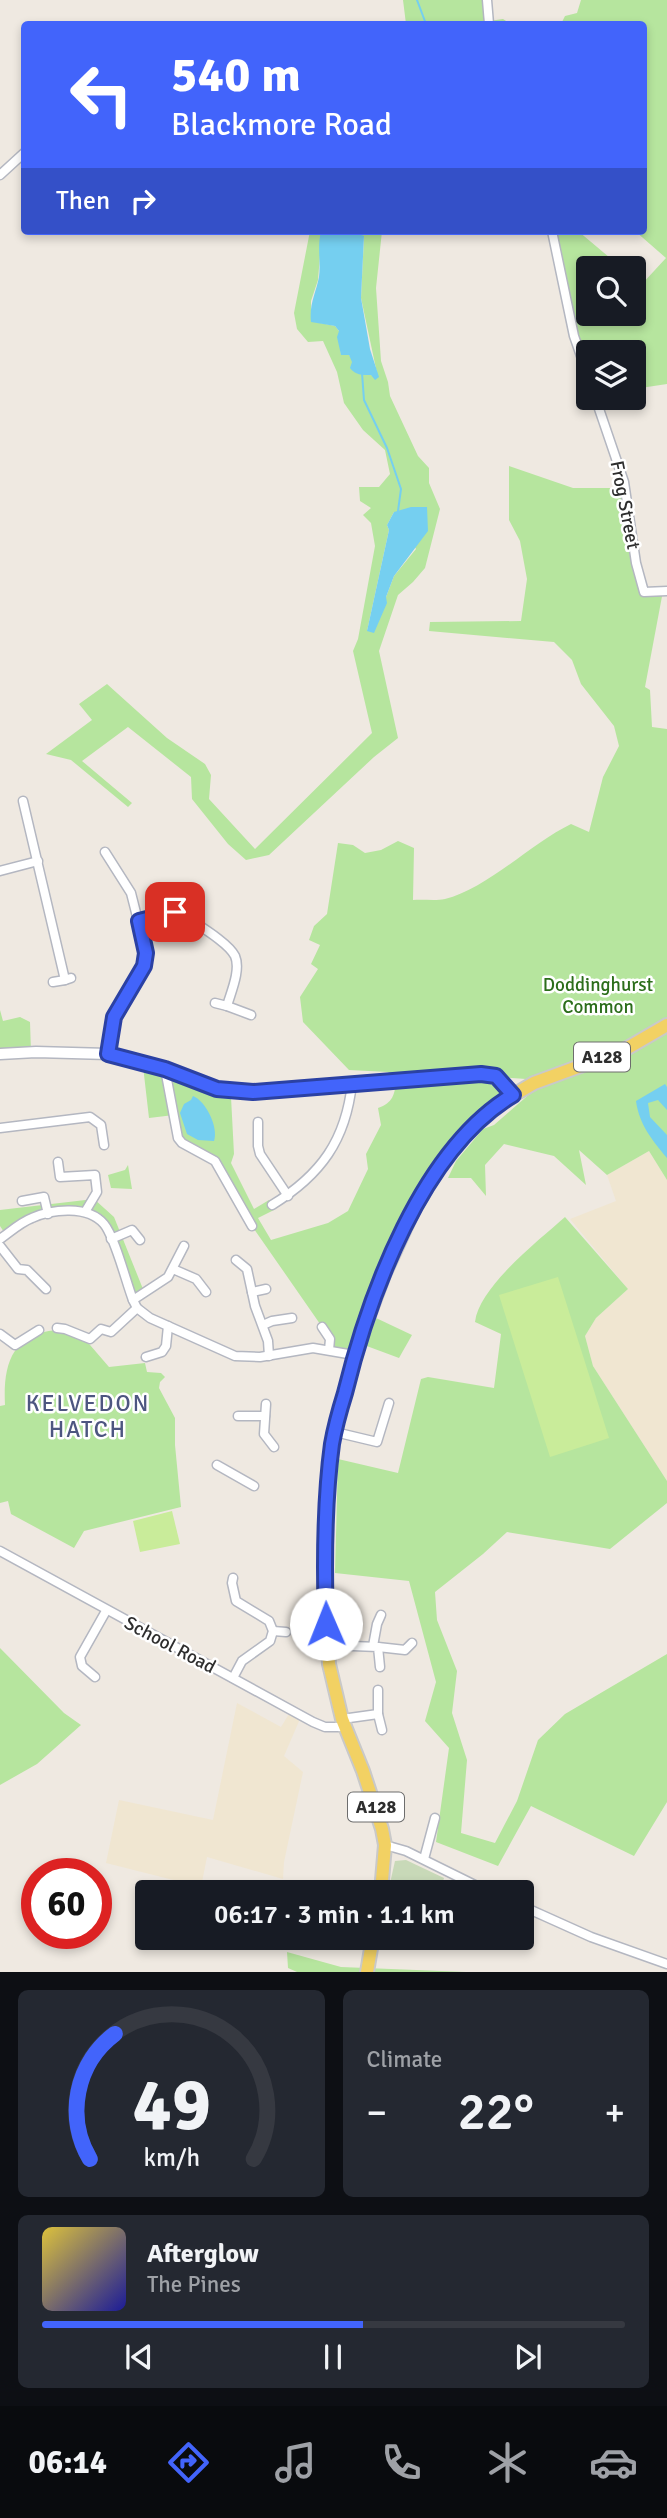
<!DOCTYPE html>
<html lang="en">
<head>
<meta charset="utf-8">
<style>
	:root { --surface:#171b24; --page:#242831; --text:#f1f3f6; --muted:#9ea1a6; --line:#363941; --accent:#4264fb }
	body { margin:0; font-family:Signika,sans-serif; background:var(--page); color:var(--text); height:100vh; display:flex; flex-direction:column; font-size:26px; white-space:nowrap }
	* { box-sizing:border-box; margin:0 }
	p { font-size:23px; color:var(--muted) }
	.icon { flex:none; width:38px; height:38px; fill:none; stroke:currentColor; stroke-width:2; stroke-linecap:round; stroke-linejoin:round }
	.map { position:relative; height:1972px; overflow:hidden }
	.sheet { display:flex; flex-direction:column; gap:18px; padding:18px; background:#0d0f14; flex:1 }
	.sheet>* { flex:none }
	.banner { position:absolute; left:21px; top:21px; width:626px; height:214px; border-radius:7px; box-shadow:0 4px 10px #0003; background:#4264fb; color:#fff; overflow:hidden }
	.controls { position:absolute; left:576px; top:256px; display:grid; gap:14px }
	.controls a { display:grid; place-items:center; width:70px; height:70px; border-radius:7px; background:var(--surface); box-shadow:0 4px 10px #0003; font-size:35px }
	.speed { position:absolute; left:21px; top:1858px; display:flex; gap:14px; font-size:35px; font-weight:700; text-align:center }
	.speed>* { display:grid; place-content:center; width:91px; height:91px; border-radius:50%; background:var(--surface); box-shadow:0 4px 10px #0003; line-height:1 }
	.speed .limit { border:10px solid #d22; background:#fff; color:#111 }
	.pin { position:absolute; display:grid; place-items:center; width:60px; height:60px; color:#fff; margin:-30px; border-radius:14px; box-shadow:0 4px 10px #0006 }
	.me { position:absolute; width:77px; margin:-38px; rotate:359deg; stroke-linejoin:round; filter:drop-shadow(0 0 5px #0008) }
	.turn { display:flex; align-items:center; gap:24px; height:147px; padding:0 35px; font-size:32px }
	.turn .icon { width:91px; height:91px; stroke-width:2.5 }
	.turn b { display:block; font-size:49px; line-height:60px }
	.then { display:flex; align-items:center; height:66px; padding:0 35px; background:#0003; gap:14px; font-size:26px }
	.big { font-size:52px; font-weight:600; line-height:1.1 }
	.sheet .tile { flex:1; display:flex; flex-direction:column; justify-content:center; gap:10px; min-width:0; padding:0 24px; border-radius:10px; background:var(--page) }
	.sheet .dial { align-items:center; gap:0 }
	.dial svg { height:182px; overflow:visible; fill:none; stroke:var(--line); stroke-width:7; stroke-linecap:round; text-anchor:middle }
	.dial text { fill:var(--text); stroke:none }
	.song { display:flex; align-items:center; gap:21px }
	.cover { width:84px; height:84px; border-radius:10px; background:linear-gradient(135deg,hsl(50 70% 55%),hsl(240 70% 35%)) }
	.played { height:7px; border-radius:4px; background:linear-gradient(90deg,var(--accent) 55%,var(--line) 55%) }
	.keys { display:flex; justify-content:space-around; direction:ltr }
	.heat { display:flex; justify-content:space-between; align-items:center; font-size:38px; direction:ltr }
	.sheet .tiles { flex:1; display:grid; gap:18px; grid-template-columns:1fr 1fr }
	.tile:last-child { grid-column:span 2 }
	.trip { position:absolute; left:135px; top:1880px; width:399px; height:70px; border-radius:7px; background:var(--surface); box-shadow:0 4px 10px #0003; font-weight:600; line-height:70px; text-align:center }
	.menu { display:flex; height:112px; justify-content:space-around; align-items:center; background:#090b0e; color:var(--muted) }
	.menu .icon { width:49px; height:49px }
	.menu .active { color:var(--accent) }
	.menu b { font-size:32px; color:var(--text) }
	.map>svg:first-child { display:block }
</style>
</head>
<body>
<div class="map">
<svg width="667" height="1972" viewBox="0 0 667 1972">
	<rect width="100%" height="100%" fill="#efe9e1"/>
	<g fill="#f0e6d1">
		<polygon points="649,1151 667,1180 667,1481 593,1366 585,1336 596,1318 628,1289 570,1219 616,1201 607,1175"/>
		<polygon points="237,1703 281,1727 289,1714 300,1719 284,1756 303,1772 284,1862 283,1879 207,1857 201,1887 106,1863 119,1800 213,1820"/>
	</g>
	<g fill="#b6e59e" fill-rule="evenodd">
		<polygon points="403,0 487,0 489,21 503,19 511,24 406,24"/>
		<polygon points="581,0 667,0 667,384 634,389 634,352 588,352 588,376 574,336 552,231 578,231 622,268 588,268 588,313 634,313 634,277 642,284 666,258 635,231 644,231 644,24 561,24 565,16 577,13"/>
		<path d="M310 231H322L318 280 311 301V321L335 326 339 331 341 355H349C355 366 367 374 378 378L361 298 364 237 351 231H382L376 288 381 361 388 382 390 396 418 456 429 468V483L440 509 425 568 413 582 398 595 379 651 398 738 374 757 269 855 246 860 228 844 192 799 191 777 128 727 82 761 132 803 128 807 71 760 46 754 92 720 79 704 107 684 167 738 205 764 211 775 209 799 255 849 372 733 353 651 358 639 375 546 371 523 363 515 371 508 360 501 359 487H379L390 474 385 450 363 430 344 403 337 372 323 341 308 342 297 329 294 313ZM394 512 416 549 394 576 386 597 367 631 389 530 387 525Z"/>
		<path d="M509 466 573 488H625L644 592 663 591 645 687 650 690 652 727 667 729V1180L649 1151 607 1175 579 1150 586 1185 554 1156 504 1144 485 1165 486 1196 471 1178H448L456 1161 483 1129 494 1125 533 1091 526 1079 497 1077 513 1095 440 1166 354 1355 329 1350 327 1334 252 1226 218 1166 182 1143 174 1115 149 1118 143 1066 158 1074 169 1085 178 1078 231 1097 234 1154 231 1163 254 1209 269 1200 274 1210 258 1218 271 1240 328 1223 348 1211 368 1169 366 1154 381 1125 378 1108C393 1103 395 1094 396 1080L388 1072 349 1070 303 1022 300 997 318 969 311 964 320 945 309 940 314 926 327 914 338 843 353 845 365 853 381 850 398 841 414 848 413 900C423 899 435 901 445 899 486 889 532 843 571 824L589 832 603 777 619 746 614 726 581 684 572 660 554 642 429 631 430 622 521 621 527 579 520 541 509 520Z"/>
		<polygon points="0,1010 3,1021 20,1017 30,1022 31,1052 0,1054"/>
		<polygon points="128,1165 132,1189 111,1188 108,1175 125,1170"/>
		<polygon points="94,1199 114,1217 145,1294 133,1300 105,1225 85,1212 48,1214 6,1235 0,1226 0,1210"/>
		<path d="M565 1217 628 1289 596 1318 585 1336 593 1366 667 1481V1503L610 1549 507 1532 483 1554 435 1592 437 1620 457 1671 452 1713 467 1760 461 1833 495 1843 517 1801 538 1740 565 1714 667 1654V1802L634 1856 531 1806 498 1866 436 1842 449 1748 425 1721 436 1682 409 1581 335 1573 338 1459 398 1473 421 1379 428 1377 494 1388 501 1334 475 1322C479 1287 538 1241 565 1217Z"/>
		<polygon points="376,1318 412,1335 399,1358 364,1345"/>
		<path d="M56 1330 84 1338 109 1367 145 1363 147 1372 161 1373 165 1377 160 1382 159 1388 175 1418V1445L181 1507 84 1531 74 1548 11 1514 8 1501 0 1503V1406L5 1405C3 1366 11 1334 56 1330Z"/>
		<polygon points="0,1648 64,1713 81,1725 37,1764 0,1785"/>
		<polygon points="287,1952 341,1967 466,1972 297,1972 288,1968"/>
	</g>
	<polygon fill="#c8d9b8" points="406,1860 444,1878 440,1892 388,1892 395,1861"/>
	<g fill="#c9ec9a">
		<polygon points="558,1277 609,1438 550,1457 499,1295"/>
		<polygon points="172,1511 180,1544 140,1552 133,1521"/>
	</g>
	<g fill="#75cff0">
		<path d="M351 231 364 236 361 298 370 349 379 377 375 380 371 375C362 375 355 375 350 368L352 362 349 355H341L337 337 339 331 335 326 311 322C309 304 316 293 319 277 321 262 317 246 321 232Z"/>
		<polygon points="411,507 427,507 428,531 394,576 386,597 387,603 374,633 367,631 389,530 387,525 394,512"/>
		<path d="M665 1084 667 1087V1110L658 1100 648 1103 650 1117 667 1135V1158C652 1140 639 1124 636 1101Z"/>
		<path d="M193 1096C206 1101 219 1128 214 1141L198 1140 187 1134 180 1113 184 1104 191 1100Z"/>
	</g>
	<g fill="none" stroke-linecap="round" stroke-linejoin="round">
		<g stroke="#75cff0" stroke-width="2">
			<polyline points="417,0 426,24"/>
			<polyline points="362,373 364,400 387,448 401,489 398,511"/>
		</g>
		<g stroke="#b4b7c1" stroke-width="11">
			<g id="minor">
				<polyline points="487,0 489,24"/>
				<polyline points="0,175 24,153"/>
				<polyline points="552,231 574,336 588,376"/>
				<polyline points="595,397 624,482 636,563 644,592 667,591"/>
				<polyline points="23,801 65,980 71,978"/>
				<polyline points="105,852 131,893 146,952 144,966 114,1017 108,1054"/>
				<polyline points="0,871 38,861"/>
				<path d="M139 921 175 912 182 914C196 924 228 942 235 956 241 970 231 992 227 1006L251 1015"/>
				<polyline points="53,982 65,980"/>
				<polyline points="215,1003 227,1006"/>
				<polyline points="165,1069 178,1138 182,1143 215,1161 252,1226"/>
				<polyline points="258,1122 258,1146 260,1154 288,1196"/>
				<polyline points="0,1128 90,1117 101,1125 104,1145"/>
				<polyline points="58,1162 60,1177 95,1175 97,1192 85,1212"/>
				<polyline points="22,1201 44,1197 48,1214"/>
				<path d="M272 1205C321 1175 346 1140 352 1083"/>
				<path d="M0 1239C10 1232 21 1222 32 1218 52 1209 88 1205 104 1224 115 1237 126 1282 133 1300L137 1308 150 1318 235 1356 260 1357 313 1348 354 1355"/>
				<polyline points="111,1239 132,1230 140,1240"/>
				<polyline points="0,1246 18,1269 27,1270 46,1289"/>
				<polyline points="236,1260 247,1269 255,1306 268,1341 269,1356"/>
				<polyline points="173,1269 196,1279 206,1292"/>
				<polyline points="252,1292 266,1289"/>
				<polyline points="133,1300 168,1277 184,1246"/>
				<polyline points="263,1325 272,1321 292,1318"/>
				<polyline points="322,1327 330,1339 329,1350"/>
				<polyline points="57,1328 65,1329 90,1339 101,1329 111,1332 137,1308"/>
				<polyline points="0,1334 15,1345 39,1330"/>
				<polyline points="146,1357 162,1352 166,1346 168,1326"/>
				<polyline points="266,1404 264,1434 274,1447"/>
				<polyline points="238,1416 265,1416"/>
				<polyline points="335,1432 377,1442 389,1403"/>
				<polyline points="217,1465 254,1486"/>
				<polyline points="0,1551 313,1722 325,1727 344,1727"/>
				<polyline points="273,1631 286,1632"/>
				<polyline points="327,1645 378,1647 380,1667"/>
				<polyline points="373,1646 377,1624 381,1615"/>
				<polyline points="378,1647 405,1650 412,1643"/>
				<polyline points="95,1677 82,1666 80,1657 106,1611"/>
				<polyline points="233,1678 242,1661 270,1641 273,1631 269,1621 236,1601 232,1583 233,1578"/>
				<polyline points="378,1714 382,1730"/>
				<polyline points="342,1719 378,1714 378,1690"/>
				<polyline points="385,1845 406,1851 489,1892"/>
				<polyline points="424,1859 435,1818"/>
				<polyline points="522,1906 591,1937 667,1964"/>
			</g>
		</g>
		<g stroke="#b4b7c1" stroke-width="13">
			<polyline id="tertiary" points="0,1054 36,1052 108,1054 165,1069 217,1089 253,1092 481,1074 496,1076 513,1095"/>
		</g>
		<g stroke="#c9c9c9" stroke-width="16">
			<g id="primary">
				<polyline points="381,1892 385,1845 382,1829 363,1771 342,1719 329,1664 325,1602 327,1494 332,1441 356,1350 384,1275 415,1207 440,1166 474,1125 500,1103 534,1083 624,1050 667,1025"/>
				<polyline points="367,1972 373,1937"/>
			</g>
		</g>
		<use href="#minor" stroke="#fff" stroke-width="8"/>
		<use href="#tertiary" stroke="#fff" stroke-width="10"/>
		<use href="#primary" stroke="#f2d163" stroke-width="12"/>
	</g>
	<g fill="none" stroke-linecap="round" stroke-linejoin="round">
		<g stroke="#2b41a3" stroke-width="18">
			<path id="route" d="M175 912 139 921 146 953 144 966 114 1017 108 1054 165 1069 217 1089 253 1092 481 1074 496 1076 513 1095C422 1149 369 1295 345 1393 340 1409 335 1427 332 1444 324 1503 324 1564 326 1624"/>
		</g>
		<use href="#route" stroke="#4264fb" stroke-width="12"/>
	</g>
	<g text-anchor="middle" dominant-baseline="central" stroke-width="5" stroke-linejoin="round" paint-order="stroke">
		<g fill="#fff" stroke="#6d6d6d" stroke-width="2">
			<rect x="574" y="1042.5" width="56" height="29" rx="5"/>
			<rect x="348" y="1792.5" width="56" height="29" rx="5"/>
		</g>
		<g font-size="18" font-weight="bold" fill="#2e2e2e">
			<text x="602" y="1057">A128</text>
			<text x="376" y="1807">A128</text>
		</g>
		<g font-size="19" fill="#2e2e2e" stroke="#fff">
			<text transform="translate(625 505) rotate(79)">Frog Street</text>
			<text transform="translate(170 1645) rotate(28)">School Road</text>
		</g>
		<g font-size="19" fill="#2c6e1b" stroke="#fff">
			<text x="598" y="985">Doddinghurst<tspan x="598" dy="22">Common</tspan></text>
		</g>
		<g font-size="23" letter-spacing="2" fill="#4d5680" stroke="#fff">
			<text x="88" y="1403">KELVEDON<tspan x="88" dy="26">HATCH</tspan></text>
		</g>
	</g>
</svg>
<div class="controls">
<a><svg class="icon" aria-label="search" viewBox="0 0 24 24"><circle cx="10" cy="10" r="6"/><path d="M15 15l6 6"/></svg></a>
<a><svg class="icon" aria-label="layers" viewBox="0 0 24 24"><path d="M12 4l9 5-9 5-9-5zM3 14l9 5 9-5"/></svg></a>
</div>
<div class="speed"><div class="limit">60</div></div>
<div class="pin" style="left:175px;top:912px;background:#d93025"><svg class="icon" aria-label="arrive" viewBox="0 0 24 24"><path d="M6 21V4h12l-3 4 3 4H6"/></svg></div>
<svg class="me" style="left:326px;top:1624px" viewBox="-20 -20 40 40"><circle r="19" fill="#fff"/><path d="M0-13L10 11 0 6-10 11z" fill="#4264fb"/></svg>
<div class="trip">06:17 · 3 min · 1.1 km</div>
<div class="banner">
<div class="turn"><svg class="icon" aria-label="left" viewBox="0 0 24 24"><path d="M17 20v-9H6M10 6l-5 5 5 5"/></svg><div><b>540 m</b>Blackmore Road</div></div>
<div class="then">Then<svg class="icon" aria-label="right" viewBox="0 0 24 24"><path d="M7 20v-9h11M14 6l5 5-5 5"/></svg></div>
</div>
</div>
<section class="sheet">
<div class="tiles">
<div class="tile dial"><svg viewBox="0 0 100 80">
<path d="M14 69A42 42 0 1 1 86 69"/>
<path d="M14 69A42 42 0 0 1 25 14" stroke="#4264fb"/>
<text x="50" y="56" font-size="32" font-weight="700">49</text>
<text x="50" y="72" font-size="11">km/h</text>
</svg></div>
<div class="tile"><p>Climate</p>
<div class="heat"><a>−</a><b class="big">22°</b><a>+</a></div>
</div>
<div class="tile">
<div class="song"><i class="cover"></i><div><b>Afterglow</b><p>The Pines</p></div></div>
<div class="played"></div>
<div class="keys"><svg class="icon" aria-label="previous" viewBox="0 0 24 24"><path d="M18 5L8 12l10 7zM5 5v14"/></svg><svg class="icon" aria-label="pause" viewBox="0 0 24 24"><path d="M8 5v14M16 5v14"/></svg><svg class="icon" aria-label="next" viewBox="0 0 24 24"><path d="M6 5l10 7-10 7zM19 5v14"/></svg></div>
</div>
</div>
</section>
<nav class="menu">
<b>06:14</b>
<svg class="icon active" aria-label="directions" viewBox="0 0 24 24"><path d="M12 3l9 9-9 9-9-9zM9 14v-3h6M13 9l2 2-2 2"/></svg>
<svg class="icon" aria-label="music" viewBox="0 0 24 24"><path d="M9 18V5l10-2v13"/><circle cx="6" cy="18" r="3"/><circle cx="16" cy="16" r="3"/></svg>
<svg class="icon" aria-label="phone" viewBox="0 0 24 24"><path d="M5 4h4l2 5-3 2q2 4 5 5l2-3 5 2v4C11 20 4 13 5 4z"/></svg>
<svg class="icon" aria-label="climate" viewBox="0 0 24 24"><path d="M12 3v18M4 7l16 10M4 17L20 7"/></svg>
<svg class="icon" aria-label="car" viewBox="0 0 24 24"><path d="M5 17H2v-5l4-1 3-4h7l3 4 3 1v5h-3M9 17h6M6 11h13"/><circle cx="7" cy="17" r="2"/><circle cx="17" cy="17" r="2"/></svg>
</nav>
</body>
</html>
